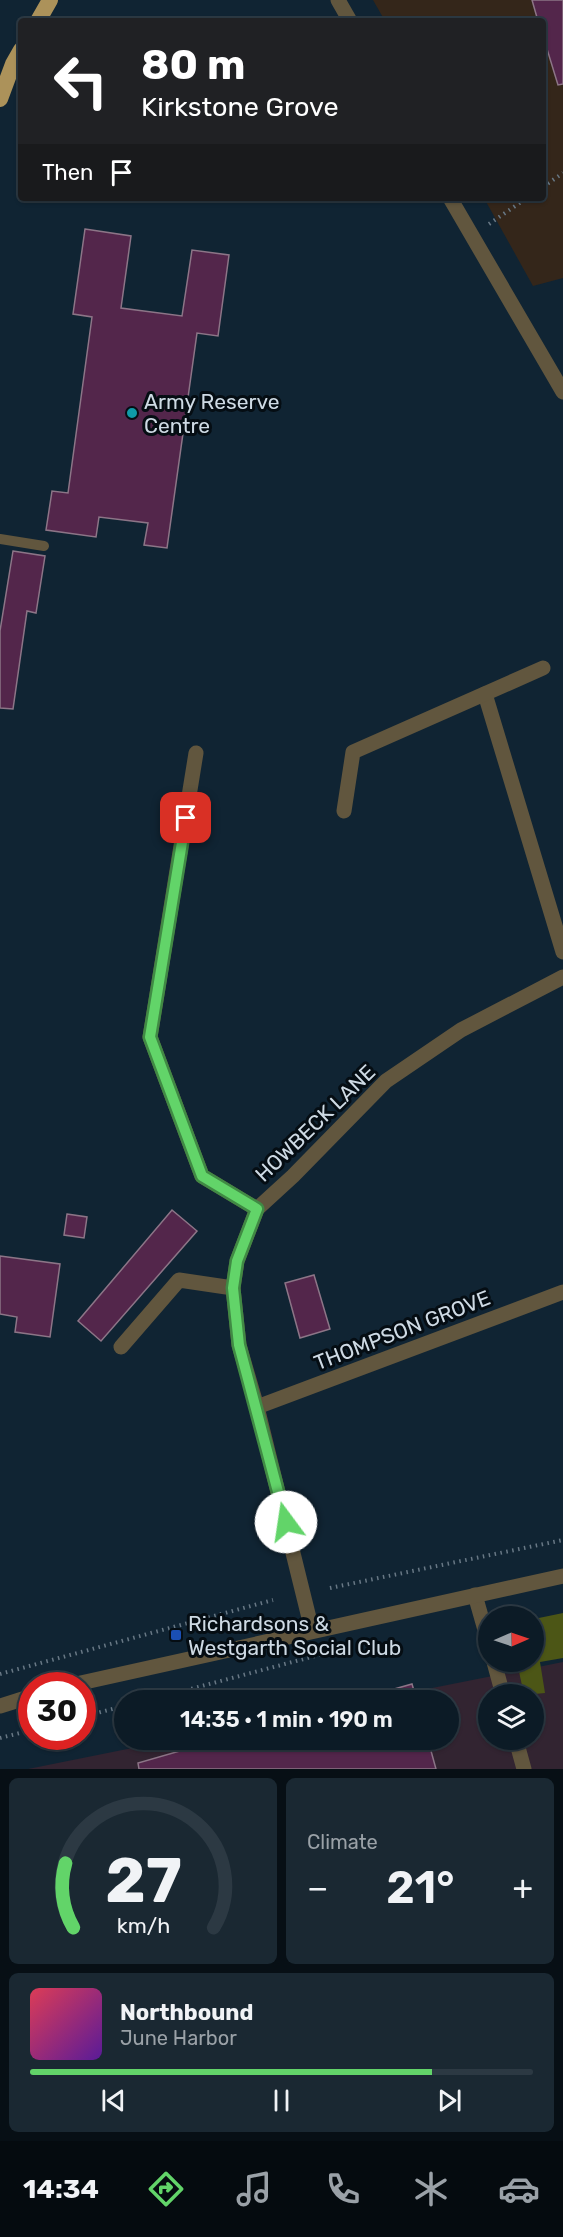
<!DOCTYPE html>
<html lang="en">
<head>
<meta charset="utf-8">
<style>
	:root { --surface:#0c1b26; --page:#1a2832; --text:#f1f3f6; --muted:#9aa1a7; --line:#2c3943; --accent:#62d469 }
	body { margin:0; font-family:Rubik,sans-serif; background:var(--page); color:var(--text); height:100vh; display:flex; flex-direction:column; font-size:22px; white-space:nowrap }
	* { box-sizing:border-box; margin:0 }
	p { font-size:20px; color:var(--muted) }
	.icon { flex:none; width:33px; height:33px; fill:none; stroke:currentColor; stroke-width:2; stroke-linecap:round; stroke-linejoin:round }
	.map { position:relative; height:1769px; overflow:hidden }
	.drawer { display:flex; flex-direction:column; gap:9px; padding:9px; background:#070f15; flex:1 }
	.drawer>* { flex:none }
	.guide { position:absolute; left:18px; top:18px; width:528px; height:183px; border-radius:6px; box-shadow:0 2px 4px #0004,0 0 0 2px var(--line); background:#202124; color:#fff; overflow:hidden }
	.needle { width:39px; rotate:88deg }
	.tools { position:absolute; left:478px; top:1606px; display:grid; gap:12px }
	.tools a { display:grid; place-items:center; width:66px; height:66px; border-radius:50%; background:var(--surface); box-shadow:0 2px 4px #0004,0 0 0 2px var(--line); font-size:30px }
	.speed { position:absolute; left:18px; top:1672px; display:flex; gap:12px; font-size:30px; font-weight:700; text-align:center }
	.speed>* { display:grid; place-content:center; width:78px; height:78px; border-radius:50%; background:var(--surface); box-shadow:0 2px 4px #0004,0 0 0 2px var(--line); line-height:1 }
	.speed .limit { border:9px solid #d22; background:#fff; color:#111 }
	.pin { position:absolute; display:grid; place-items:center; width:51px; height:51px; color:#fff; margin:-26px; border-radius:12px; box-shadow:0 3px 9px #0006 }
	.me { position:absolute; width:66px; margin:-33px; rotate:346deg; stroke-linejoin:round; filter:drop-shadow(0 0 4px #0008) }
	.turn { display:flex; align-items:center; gap:21px; height:126px; padding:0 24px; font-size:27px }
	.turn .icon { width:78px; height:78px; stroke-width:2.5 }
	.turn b { display:block; font-size:42px; line-height:51px }
	.then { display:flex; align-items:center; height:57px; padding:0 24px; background:#0003; gap:12px; font-size:22px }
	.big { font-size:45px; font-weight:600; line-height:1.1 }
	.drawer .tile { flex:1; display:flex; flex-direction:column; justify-content:center; gap:9px; min-width:0; padding:0 21px; border-radius:9px; background:var(--page) }
	.drawer .dial { align-items:center; gap:0 }
	.dial svg { height:156px; overflow:visible; fill:none; stroke:var(--line); stroke-width:7; stroke-linecap:round; text-anchor:middle }
	.dial text { fill:var(--text); stroke:none }
	.song { display:flex; align-items:center; gap:18px }
	.cover { width:72px; height:72px; border-radius:9px; background:linear-gradient(135deg,hsl(350 70% 55%),hsl(270 70% 35%)) }
	.played { height:6px; border-radius:3px; background:linear-gradient(90deg,var(--accent) 80%,var(--line) 80%) }
	.keys { display:flex; justify-content:space-around; direction:ltr }
	.heat { display:flex; justify-content:space-between; align-items:center; font-size:33px; direction:ltr }
	.drawer .tiles { flex:1; display:grid; gap:9px; grid-template-columns:1fr 1fr }
	.tile:last-child { grid-column:span 2 }
	.trip { position:absolute; left:114px; top:1690px; width:345px; height:60px; border-radius:30px; background:var(--surface); box-shadow:0 2px 4px #0004,0 0 0 2px var(--line); font-weight:600; line-height:60px; text-align:center }
	.tab-bar { display:flex; height:96px; justify-content:space-around; align-items:center; background:#050b0f; color:var(--muted) }
	.tab-bar .icon { width:42px; height:42px }
	.tab-bar .on { color:var(--accent) }
	.tab-bar b { font-size:27px; color:var(--text) }
	.map>svg:first-child { display:block }
</style>
</head>
<body>
<div class="map">
<svg width="563" height="1769" viewBox="0 0 563 1769">
	<rect width="100%" height="100%" fill="#102433"/>
	<path fill="#322431" fill-rule="evenodd" d="M563 1662V1769H28L172 1740H448V1701H367ZM489 1695H534V1740H489Z"/>
	<polygon fill="#34261a" points="373,0 563,0 563,278 533,286 484,198 543,198 543,21 385,21"/>
	<polygon fill="#4c5616" points="563,1613 563,1658 540,1662 545,1693 524,1695 517,1662 534,1662 534,1619"/>
	<g fill="#53264b" stroke="#8c7587" stroke-width="1.5">
		<polygon points="532,0 563,0 563,84 558,85 543,36 543,21 538,21"/>
		<polygon points="85,229 131,236 121,308 182,316 192,250 229,255 218,336 197,333 167,548 144,545 148,523 99,517 96,537 46,530 52,491 68,493 92,317 73,314"/>
		<polygon points="13,551 45,556 36,613 27,611 13,709 0,708 0,631"/>
		<polygon points="172,1210 197,1231 101,1341 78,1321"/>
		<polygon points="67,1214 87,1217 84,1238 64,1235"/>
		<polygon points="0,1256 60,1264 50,1337 15,1332 17,1317 0,1314"/>
		<polygon points="314,1275 330,1329 300,1338 285,1283"/>
		<polygon points="412,1684 417,1701 352,1701"/>
		<polygon points="218,1740 428,1740 436,1769 139,1769 138,1763"/>
	</g>
	<g fill="none" stroke-linecap="round" stroke-linejoin="round">
		<g stroke="#687885" stroke-width="4" stroke-dasharray="1.5 4.5" stroke-linecap="butt">
			<polyline points="543,187 563,173"/>
			<polyline points="489,224 527,198"/>
			<polyline points="330,1588 563,1540"/>
			<polyline points="0,1674 273,1600"/>
			<polyline points="145,1701 353,1646"/>
			<polyline points="82,1717 124,1706"/>
			<polyline points="0,1738 32,1730"/>
		</g>
		<polyline stroke="#61563e" stroke-width="10" points="0,539 44,546"/>
		<g stroke="#61563e" stroke-width="15">
			<polyline points="485,694 563,952"/>
			<polyline points="196,753 150,1037 202,1176 257,1209"/>
			<polyline points="344,811 353,752 543,668"/>
			<polyline points="121,1347 179,1280 233,1288"/>
			<polyline points="257,1407 563,1292"/>
			<polyline points="475,1595 489,1644"/>
			<polyline points="312,1630 257,1407 239,1345 233,1288 237,1261 257,1209 293,1176 386,1081 461,1030 563,977"/>
			<polyline points="494,1662 503,1695"/>
			<polyline points="516,1740 524,1769"/>
		</g>
		<g stroke="#61563e" stroke-width="15">
			<polyline points="338,0 350,21"/>
			<polyline points="450,198 563,392"/>
			<polyline points="67,1686 563,1576"/>
			<polyline points="0,1706 32,1696"/>
		</g>
		<g stroke="#ac925a" stroke-width="16">
			<polyline points="38,21 50,0"/>
			<polyline points="0,99 13,64 21,50"/>
		</g>
	</g>
	<g fill="none" stroke-linecap="round" stroke-linejoin="round">
		<g stroke="#408a44" stroke-width="15">
			<polyline id="route" points="186,818 150,1037 202,1176 257,1209 237,1261 233,1288 239,1345 286,1522"/>
		</g>
		<use href="#route" stroke="#62d469" stroke-width="10"/>
	</g>
	<circle fill="#0f9aa8" stroke="#050d13" stroke-width="2" cx="132" cy="413" r="6"/>
	<rect fill="#1a4fb4" stroke="#050d13" stroke-width="2" x="170" y="1629" width="12" height="12" rx="3"/>
	<g text-anchor="middle" dominant-baseline="central" stroke-width="6" stroke-linejoin="round" paint-order="stroke">
		<g font-size="21" fill="#cedae4" stroke="#050d13" text-anchor="start">
			<text x="144" y="401">Army Reserve<tspan x="144" dy="24">Centre</tspan></text>
			<text x="188" y="1623">Richardsons &amp;<tspan x="188" dy="24">Westgarth Social Club</tspan></text>
		</g>
		<g font-size="21" fill="#cedae4" stroke="#050d13">
			<text transform="translate(315 1123) rotate(-44)">HOWBECK LANE</text>
			<text transform="translate(402 1330) rotate(-21)">THOMPSON GROVE</text>
		</g>
	</g>
</svg>
<div class="tools">
<a><svg class="needle" viewBox="-14 -14 28 28"><path d="M0-13l5 13h-10z" fill="#e53935"/><path d="M0 13l5-13h-10z" fill="#9aa1a7"/></svg></a>
<a><svg class="icon" aria-label="layers" viewBox="0 0 24 24"><path d="M12 4l9 5-9 5-9-5zM3 14l9 5 9-5"/></svg></a>
</div>
<div class="speed"><div class="limit">30</div></div>
<div class="pin" style="left:186px;top:818px;background:#d93025"><svg class="icon" aria-label="arrive" viewBox="0 0 24 24"><path d="M6 21V4h12l-3 4 3 4H6"/></svg></div>
<svg class="me" style="left:286px;top:1522px" viewBox="-20 -20 40 40"><circle r="19" fill="#fff"/><path d="M0-13L10 11 0 6-10 11z" fill="#62d469"/></svg>
<div class="trip">14:35 · 1 min · 190 m</div>
<div class="guide">
<div class="turn"><svg class="icon" aria-label="left" viewBox="0 0 24 24"><path d="M17 20v-9H6M10 6l-5 5 5 5"/></svg><div><b>80 m</b>Kirkstone Grove</div></div>
<div class="then">Then<svg class="icon" aria-label="arrive" viewBox="0 0 24 24"><path d="M6 21V4h12l-3 4 3 4H6"/></svg></div>
</div>
</div>
<section class="drawer">
<div class="tiles">
<div class="tile dial"><svg viewBox="0 0 100 80">
<path d="M14 69A42 42 0 1 1 86 69"/>
<path d="M14 69A42 42 0 0 1 10 36" stroke="#62d469"/>
<text x="50" y="56" font-size="32" font-weight="700">27</text>
<text x="50" y="72" font-size="11">km/h</text>
</svg></div>
<div class="tile"><p>Climate</p>
<div class="heat"><a>−</a><b class="big">21°</b><a>+</a></div>
</div>
<div class="tile">
<div class="song"><i class="cover"></i><div><b>Northbound</b><p>June Harbor</p></div></div>
<div class="played"></div>
<div class="keys"><svg class="icon" aria-label="previous" viewBox="0 0 24 24"><path d="M18 5L8 12l10 7zM5 5v14"/></svg><svg class="icon" aria-label="pause" viewBox="0 0 24 24"><path d="M8 5v14M16 5v14"/></svg><svg class="icon" aria-label="next" viewBox="0 0 24 24"><path d="M6 5l10 7-10 7zM19 5v14"/></svg></div>
</div>
</div>
</section>
<nav class="tab-bar">
<b>14:34</b>
<svg class="icon on" aria-label="directions" viewBox="0 0 24 24"><path d="M12 3l9 9-9 9-9-9zM9 14v-3h6M13 9l2 2-2 2"/></svg>
<svg class="icon" aria-label="music" viewBox="0 0 24 24"><path d="M9 18V5l10-2v13"/><circle cx="6" cy="18" r="3"/><circle cx="16" cy="16" r="3"/></svg>
<svg class="icon" aria-label="phone" viewBox="0 0 24 24"><path d="M5 4h4l2 5-3 2q2 4 5 5l2-3 5 2v4C11 20 4 13 5 4z"/></svg>
<svg class="icon" aria-label="climate" viewBox="0 0 24 24"><path d="M12 3v18M4 7l16 10M4 17L20 7"/></svg>
<svg class="icon" aria-label="car" viewBox="0 0 24 24"><path d="M5 17H2v-5l4-1 3-4h7l3 4 3 1v5h-3M9 17h6M6 11h13"/><circle cx="7" cy="17" r="2"/><circle cx="17" cy="17" r="2"/></svg>
</nav>
</body>
</html>
